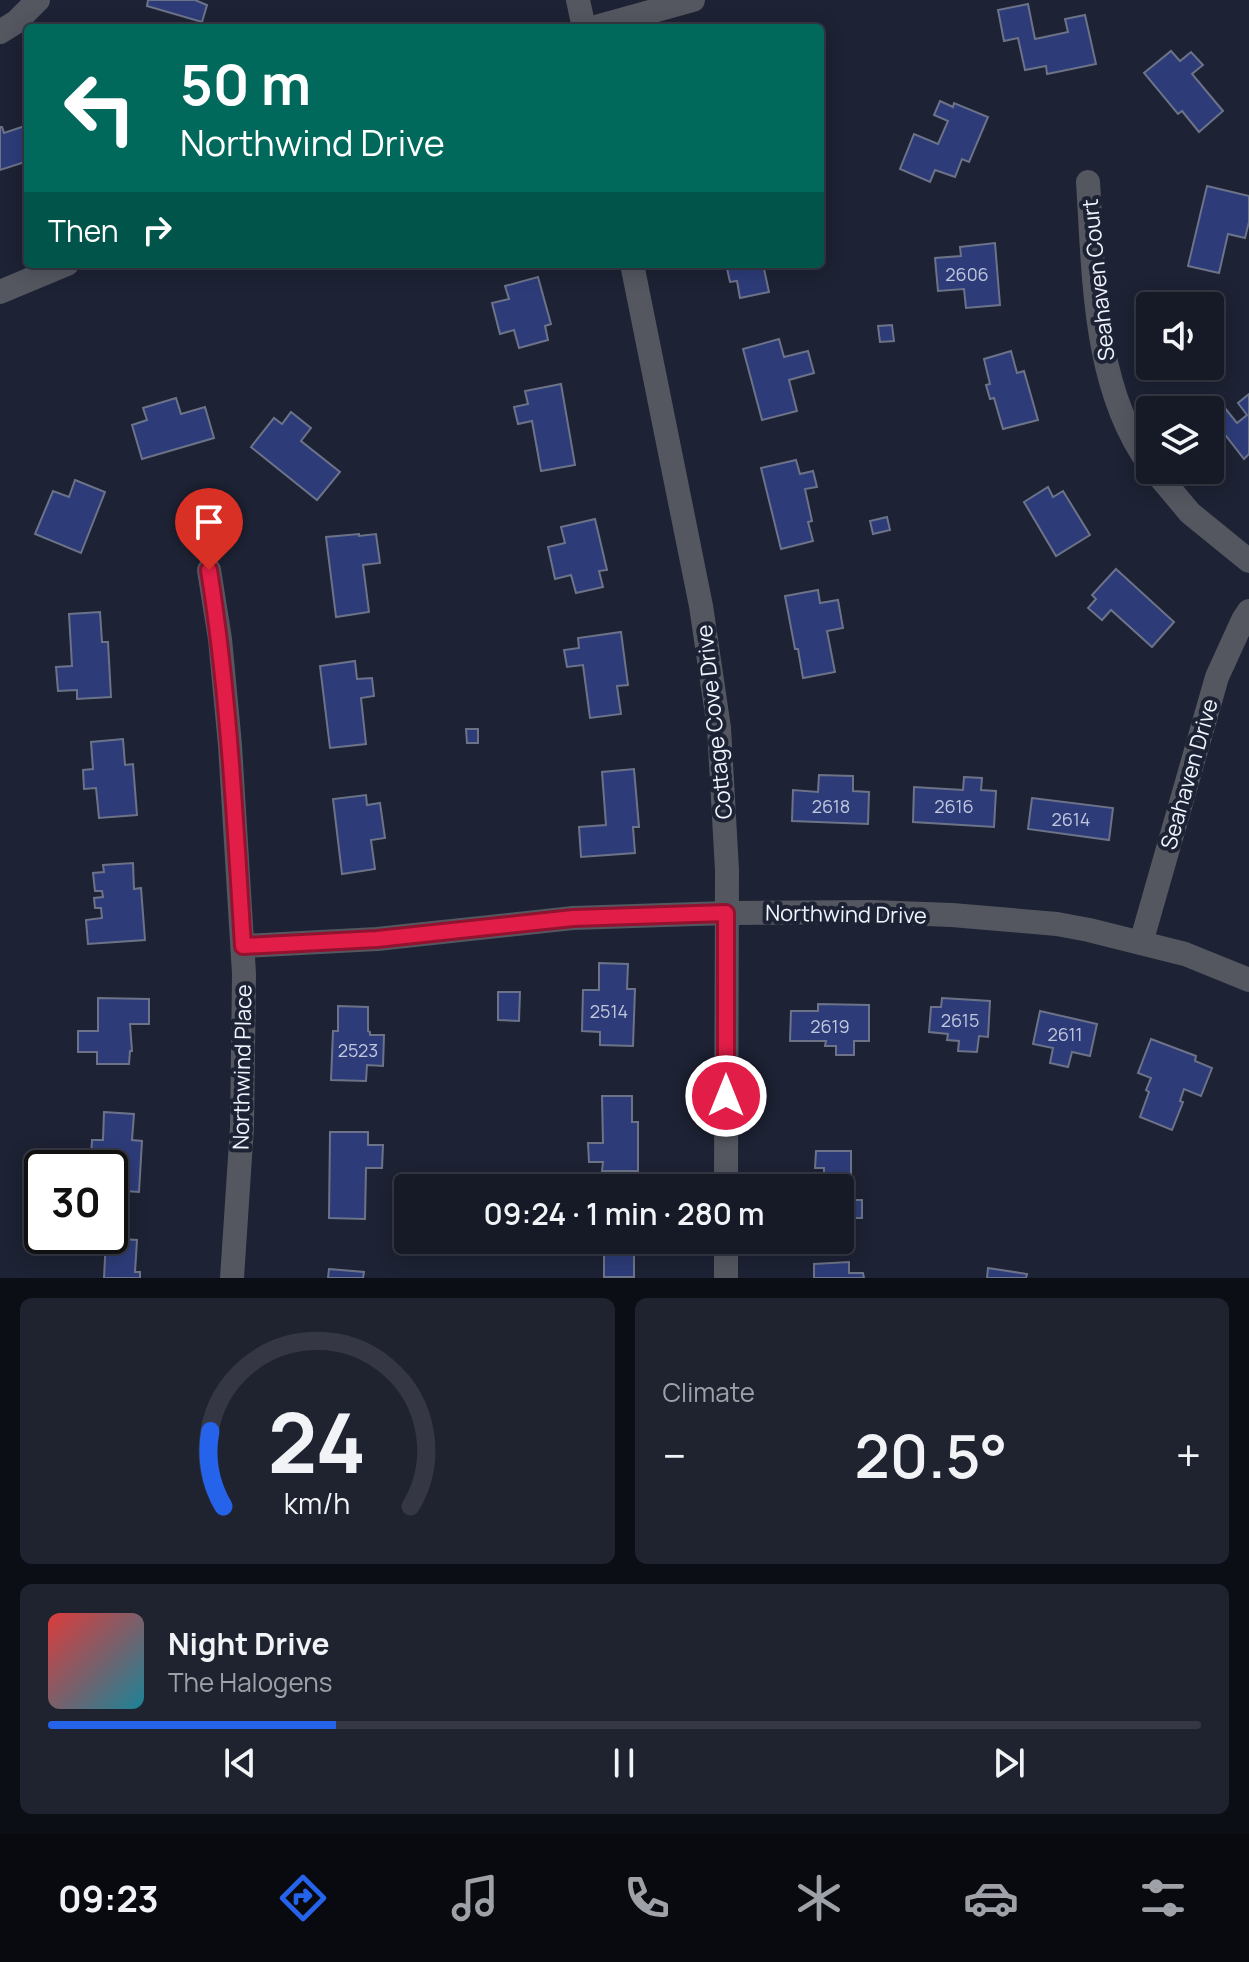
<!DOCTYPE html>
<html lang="en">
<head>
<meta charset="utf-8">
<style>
	:root { --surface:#161a27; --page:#1f232f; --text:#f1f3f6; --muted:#9ea1a7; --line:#353844; --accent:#2563eb }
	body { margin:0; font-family:Manrope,sans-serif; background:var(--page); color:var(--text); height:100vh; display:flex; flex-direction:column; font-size:30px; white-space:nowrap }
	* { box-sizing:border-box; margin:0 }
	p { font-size:26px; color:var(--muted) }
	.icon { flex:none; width:44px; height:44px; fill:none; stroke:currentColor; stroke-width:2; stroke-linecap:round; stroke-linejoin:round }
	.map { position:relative; height:1278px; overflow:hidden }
	.sheet { display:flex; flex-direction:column; gap:20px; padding:20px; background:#0c0e15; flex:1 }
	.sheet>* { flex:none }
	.hud { position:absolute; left:24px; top:24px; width:800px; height:244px; border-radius:8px; box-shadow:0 4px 20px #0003,0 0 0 2px var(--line); background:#00695c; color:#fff; overflow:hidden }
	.tools { position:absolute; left:1136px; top:292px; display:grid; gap:16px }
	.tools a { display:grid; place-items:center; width:88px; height:88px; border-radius:8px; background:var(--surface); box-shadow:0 4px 20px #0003,0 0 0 2px var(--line); font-size:40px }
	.speed { position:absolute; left:24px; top:1150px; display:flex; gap:16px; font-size:40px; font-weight:700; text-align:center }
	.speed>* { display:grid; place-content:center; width:104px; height:104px; border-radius:50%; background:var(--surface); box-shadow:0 4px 20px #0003,0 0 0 2px var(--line); line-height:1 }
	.speed .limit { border:4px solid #111; border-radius:12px; background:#fff; color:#111 }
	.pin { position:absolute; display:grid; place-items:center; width:68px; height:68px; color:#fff; margin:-82px -34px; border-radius:50% 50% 50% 0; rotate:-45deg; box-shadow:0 0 8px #0007 }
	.pin .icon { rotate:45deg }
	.me { position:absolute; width:88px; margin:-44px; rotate:0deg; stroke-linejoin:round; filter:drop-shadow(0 0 6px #0008) }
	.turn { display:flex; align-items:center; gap:28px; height:168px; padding:0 24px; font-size:36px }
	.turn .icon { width:104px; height:104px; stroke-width:2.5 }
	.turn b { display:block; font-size:56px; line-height:68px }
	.then { display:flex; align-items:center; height:76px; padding:0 24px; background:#0003; gap:16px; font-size:30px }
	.big { font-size:60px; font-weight:600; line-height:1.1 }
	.sheet .widget { flex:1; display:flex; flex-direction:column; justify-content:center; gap:12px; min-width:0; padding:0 28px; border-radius:12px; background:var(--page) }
	.sheet .dial { align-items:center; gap:0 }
	.dial svg { height:208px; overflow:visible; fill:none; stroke:var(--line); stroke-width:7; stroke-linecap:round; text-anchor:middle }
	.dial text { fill:var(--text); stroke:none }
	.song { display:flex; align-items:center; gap:24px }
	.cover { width:96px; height:96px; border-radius:12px; background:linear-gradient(135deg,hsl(0 70% 55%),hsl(190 70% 35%)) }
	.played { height:8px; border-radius:4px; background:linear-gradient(90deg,var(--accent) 25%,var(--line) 25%) }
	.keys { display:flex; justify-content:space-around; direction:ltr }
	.heat { display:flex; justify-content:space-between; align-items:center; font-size:44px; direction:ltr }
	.sheet .tiles { flex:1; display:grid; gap:20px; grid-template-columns:1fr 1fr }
	.widget:last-child { grid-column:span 2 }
	.trip { position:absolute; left:394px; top:1174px; width:460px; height:80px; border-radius:8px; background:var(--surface); box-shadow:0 4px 20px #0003,0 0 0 2px var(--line); font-weight:600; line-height:80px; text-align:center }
	.tab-bar { display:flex; height:128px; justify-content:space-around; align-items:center; background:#090a10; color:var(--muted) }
	.tab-bar .icon { width:56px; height:56px }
	.tab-bar .selected { color:var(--accent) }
	.tab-bar b { font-size:36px; color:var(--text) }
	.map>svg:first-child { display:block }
</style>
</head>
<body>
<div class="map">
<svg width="1249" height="1278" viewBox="0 0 1249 1278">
	<rect width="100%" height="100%" fill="#1d2234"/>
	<g fill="#2d3c79" stroke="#6c7388" stroke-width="2">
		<polygon points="148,0 195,0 207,5 202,22 147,6"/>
		<polygon points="1028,4 1035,39 1068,32 1065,19 1085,15 1096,64 1047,74 1046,66 1025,70 1018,38 1004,41 998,10"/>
		<polygon points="1171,51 1180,61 1191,52 1203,65 1192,74 1223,111 1199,132 1182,111 1178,114 1144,73"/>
		<polygon points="940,101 953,107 954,103 988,117 969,162 962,159 955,177 935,170 930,182 900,169 914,134 938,144 948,121 934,115"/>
		<polygon points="28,125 28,161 0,170 0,127 2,127 4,133"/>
		<polygon points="1207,186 1249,196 1249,222 1245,238 1228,234 1219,273 1188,266"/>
		<polygon points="995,243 1000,305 966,308 964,289 938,291 935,258 961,256 960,247"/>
		<polygon points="726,264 763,264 769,292 740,298 737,281 730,282"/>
		<polygon points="538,277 551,324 545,326 548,340 519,348 514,330 500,334 492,303 509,299 505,286"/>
		<polygon points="892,325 894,341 880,342 878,326"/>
		<polygon points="779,339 784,357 808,351 814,373 789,380 797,411 762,420 743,349"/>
		<polygon points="1011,351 1017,373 1024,371 1038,420 1003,429 994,398 990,399 986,385 990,384 984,359"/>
		<polygon points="561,384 575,465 541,471 532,421 518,424 514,407 528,404 525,391"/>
		<polygon points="1249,394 1249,454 1244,459 1226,436 1212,447 1210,445 1210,410 1220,402 1237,423 1247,415 1238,403"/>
		<polygon points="176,398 181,414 205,407 214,438 142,459 132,425 147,420 143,408"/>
		<polygon points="291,412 311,428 301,441 340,472 317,500 251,447 274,418 282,424"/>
		<polygon points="796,460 800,474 813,471 817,487 805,489 812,521 808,522 813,541 781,549 761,468"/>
		<polygon points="75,480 105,492 81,553 35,534 53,491 69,497"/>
		<polygon points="1048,487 1053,497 1063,491 1090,535 1056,556 1024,502"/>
		<polygon points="887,517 890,530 873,534 870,521"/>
		<polygon points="595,519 607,570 599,571 603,587 576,593 571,575 555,579 548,547 565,543 561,527"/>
		<polygon points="359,534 359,536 376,534 380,563 363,565 369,612 336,617 326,537"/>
		<polygon points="1116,569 1174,622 1152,647 1111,610 1102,620 1088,608 1096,599 1092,595"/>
		<polygon points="818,590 820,603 838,600 843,628 827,631 835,672 803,678 798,649 795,649 785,596"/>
		<polygon points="100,612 102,642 108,642 111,697 77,699 77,690 58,691 56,667 72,666 69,614"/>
		<polygon points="621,632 628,685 617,686 621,714 590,718 583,665 567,667 564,650 579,648 578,638"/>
		<polygon points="355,661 357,679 372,678 374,696 361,698 366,744 330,748 320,666"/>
		<polygon points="466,729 478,729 478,743 467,743"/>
		<polygon points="123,739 125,765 133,764 137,815 99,818 96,788 84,789 83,770 93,769 91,742"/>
		<polygon points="634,769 639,827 633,827 635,853 581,857 579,827 606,825 602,772"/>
		<polygon points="819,775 853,776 853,791 869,792 868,824 792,821 793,790 818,792"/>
		<polygon points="964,777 982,778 981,790 996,791 994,827 913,822 914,787 963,790"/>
		<polygon points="366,795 367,805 380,803 385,838 371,840 375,869 342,874 333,799"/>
		<polygon points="1032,798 1113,808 1109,840 1028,829"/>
		<polygon points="133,863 134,889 141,888 145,940 88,944 86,920 102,918 101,908 95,908 94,898 103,897 102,891 95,891 93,873 104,872 103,865"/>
		<polygon points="599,963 628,964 627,989 635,989 633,1046 600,1045 600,1032 582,1031 583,990 599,990"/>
		<polygon points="498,992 520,992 519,1021 498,1020"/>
		<polygon points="98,998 149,999 149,1024 130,1024 132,1051 130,1051 129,1064 97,1064 97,1052 78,1052 78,1031 98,1031"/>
		<polygon points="942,998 990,1001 988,1037 979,1036 977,1052 958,1051 959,1041 947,1040 948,1034 929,1032 931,1007 941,1007"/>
		<polygon points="818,1004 869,1005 869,1041 854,1041 854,1055 836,1055 836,1046 825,1046 826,1041 790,1041 791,1011 818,1011"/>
		<polygon points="338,1006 368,1007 368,1031 370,1032 370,1035 384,1035 383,1066 367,1065 366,1081 331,1080 333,1031 338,1031"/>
		<polygon points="1040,1011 1097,1024 1090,1056 1072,1052 1068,1067 1050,1063 1053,1048 1033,1044"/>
		<polygon points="1151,1039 1196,1056 1195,1061 1212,1068 1201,1096 1184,1089 1180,1101 1183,1102 1172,1130 1140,1117 1149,1092 1146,1090 1151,1078 1138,1073"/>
		<polygon points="602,1096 632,1096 632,1122 638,1122 638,1171 602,1171 603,1162 589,1162 588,1143 603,1143"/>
		<polygon points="104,1112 134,1114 132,1140 142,1141 139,1192 110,1190 110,1168 105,1168 105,1159 91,1158 92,1140 103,1140"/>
		<polygon points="330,1132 368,1132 368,1145 383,1145 382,1168 366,1168 365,1219 329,1218"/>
		<polygon points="816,1151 851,1151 851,1200 862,1200 862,1218 850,1218 850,1230 840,1230 840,1188 814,1188 814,1180 824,1180 824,1168 815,1168"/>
		<polygon points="106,1238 137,1240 135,1272 140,1272 140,1278 104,1278"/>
		<polygon points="588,1240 640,1240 640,1251 634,1251 634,1277 604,1277 604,1251 588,1252"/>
		<polygon points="849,1262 849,1273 863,1273 864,1278 814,1278 814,1264"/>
		<polygon points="988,1268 1027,1274 1026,1278 987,1278"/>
		<polygon points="329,1269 364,1272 363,1278 328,1278"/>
	</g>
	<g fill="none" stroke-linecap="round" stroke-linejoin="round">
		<g stroke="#545760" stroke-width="24">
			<polyline points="578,0 584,28"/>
			<polyline points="0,32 16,22 38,0"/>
			<path d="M1088 182C1094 274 1093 388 1150 465"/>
			<polyline points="632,264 701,606 719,728 727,870 726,1188"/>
			<polyline points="1154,470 1190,513 1249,561"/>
			<polyline points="209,570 220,639 230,745 244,974 242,1127 232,1278"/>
			<polyline points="1141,943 1217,677 1243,620 1249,611"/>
			<polyline points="243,946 377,939 573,918 726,913 872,912 952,915 1057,924 1089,930 1185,954 1249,980"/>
			<polyline points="726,1278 726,1240"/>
		</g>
		<g stroke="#545760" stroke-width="24">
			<polyline points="592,28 693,0"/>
			<polyline points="0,292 67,264"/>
		</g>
	</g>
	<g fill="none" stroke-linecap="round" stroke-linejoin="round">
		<g stroke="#92132f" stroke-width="20">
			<path id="route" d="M209 570C229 695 235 820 243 946L377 939 573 918 726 913V1096"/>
		</g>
		<use href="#route" stroke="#e11d48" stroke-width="14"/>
	</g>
	<g text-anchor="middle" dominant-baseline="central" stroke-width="8" stroke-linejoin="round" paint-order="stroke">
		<g font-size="18" fill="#bfc6dc">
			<text x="967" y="274">2606</text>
			<text x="831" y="806">2618</text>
			<text x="954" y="806">2616</text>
			<text x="1071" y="819">2614</text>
			<text x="609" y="1011">2514</text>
			<text x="960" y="1020">2615</text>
			<text x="830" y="1026">2619</text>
			<text x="1065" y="1034">2611</text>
			<text x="358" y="1050">2523</text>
		</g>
		<g font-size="22" fill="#f0f4fd" stroke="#1d2234">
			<text transform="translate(1098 280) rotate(-96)">Seahaven Court</text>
			<text transform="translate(714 722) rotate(-96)">Cottage Cove Drive</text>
			<text transform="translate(1189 774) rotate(-74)">Seahaven Drive</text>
			<text transform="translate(846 914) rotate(1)">Northwind Drive</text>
			<text transform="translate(242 1067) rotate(-89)">Northwind Place</text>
		</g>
	</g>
</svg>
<div class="tools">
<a><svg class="icon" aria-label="sound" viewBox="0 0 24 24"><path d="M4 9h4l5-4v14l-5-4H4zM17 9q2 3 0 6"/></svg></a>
<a><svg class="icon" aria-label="layers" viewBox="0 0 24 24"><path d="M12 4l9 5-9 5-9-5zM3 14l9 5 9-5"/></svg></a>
</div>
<div class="speed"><div class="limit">30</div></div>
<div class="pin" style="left:209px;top:570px;background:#d93025"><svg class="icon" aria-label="arrive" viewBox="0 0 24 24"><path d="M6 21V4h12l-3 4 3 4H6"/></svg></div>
<svg class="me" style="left:726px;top:1096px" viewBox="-20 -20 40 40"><circle r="17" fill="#e11d48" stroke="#fff" stroke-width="3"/><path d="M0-11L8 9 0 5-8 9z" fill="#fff"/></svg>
<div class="trip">09:24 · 1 min · 280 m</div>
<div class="hud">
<div class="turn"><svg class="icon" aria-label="left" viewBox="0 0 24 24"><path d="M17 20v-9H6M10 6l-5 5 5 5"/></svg><div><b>50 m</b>Northwind Drive</div></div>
<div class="then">Then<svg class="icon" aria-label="right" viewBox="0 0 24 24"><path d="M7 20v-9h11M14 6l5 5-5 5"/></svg></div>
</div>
</div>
<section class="sheet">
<div class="tiles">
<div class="widget dial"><svg viewBox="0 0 100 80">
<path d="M14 69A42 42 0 1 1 86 69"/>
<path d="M14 69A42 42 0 0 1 9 40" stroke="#2563eb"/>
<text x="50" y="56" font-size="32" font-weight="700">24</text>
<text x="50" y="72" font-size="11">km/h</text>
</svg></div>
<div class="widget"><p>Climate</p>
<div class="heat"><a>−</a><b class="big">20.5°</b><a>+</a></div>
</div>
<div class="widget">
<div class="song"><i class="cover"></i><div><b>Night Drive</b><p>The Halogens</p></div></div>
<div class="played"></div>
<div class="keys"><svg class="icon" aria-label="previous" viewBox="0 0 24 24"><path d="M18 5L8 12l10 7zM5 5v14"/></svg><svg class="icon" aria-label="pause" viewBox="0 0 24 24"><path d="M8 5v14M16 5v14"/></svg><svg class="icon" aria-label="next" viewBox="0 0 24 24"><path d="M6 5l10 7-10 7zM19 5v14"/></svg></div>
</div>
</div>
</section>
<nav class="tab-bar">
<b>09:23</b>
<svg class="icon selected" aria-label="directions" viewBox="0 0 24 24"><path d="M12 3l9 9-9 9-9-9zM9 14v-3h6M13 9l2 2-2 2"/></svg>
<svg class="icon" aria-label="music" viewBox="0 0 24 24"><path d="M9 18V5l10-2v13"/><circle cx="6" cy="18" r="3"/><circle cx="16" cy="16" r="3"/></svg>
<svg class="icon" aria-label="phone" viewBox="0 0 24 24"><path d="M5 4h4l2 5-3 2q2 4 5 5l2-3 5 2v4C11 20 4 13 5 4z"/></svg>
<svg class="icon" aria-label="climate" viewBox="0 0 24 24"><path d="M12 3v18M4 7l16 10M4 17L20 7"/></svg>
<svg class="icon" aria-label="car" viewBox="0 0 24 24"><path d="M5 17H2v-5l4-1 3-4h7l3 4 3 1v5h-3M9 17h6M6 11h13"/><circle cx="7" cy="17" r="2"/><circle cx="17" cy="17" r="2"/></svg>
<svg class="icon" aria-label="filters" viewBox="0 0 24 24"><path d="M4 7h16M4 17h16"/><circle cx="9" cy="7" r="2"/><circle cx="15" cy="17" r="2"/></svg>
</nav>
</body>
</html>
